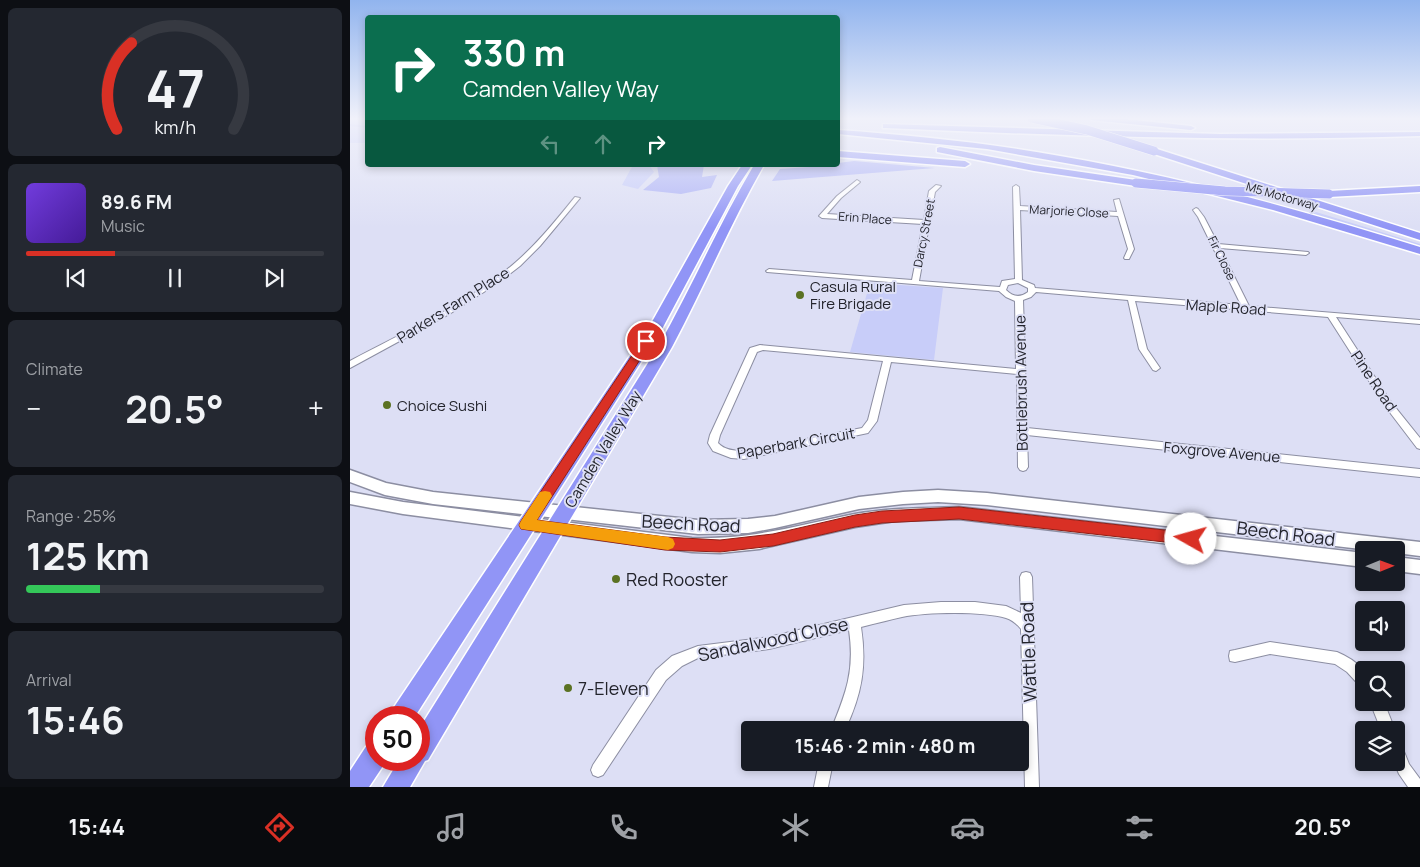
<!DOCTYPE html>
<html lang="en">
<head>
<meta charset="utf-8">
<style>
	:root { --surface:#171b24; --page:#242831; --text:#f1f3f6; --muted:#9ea1a6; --line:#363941; --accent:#d93025 }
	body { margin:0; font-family:Manrope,sans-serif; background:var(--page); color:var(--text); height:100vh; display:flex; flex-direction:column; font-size:19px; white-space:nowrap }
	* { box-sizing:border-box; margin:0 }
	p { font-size:16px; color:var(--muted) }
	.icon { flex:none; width:28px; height:28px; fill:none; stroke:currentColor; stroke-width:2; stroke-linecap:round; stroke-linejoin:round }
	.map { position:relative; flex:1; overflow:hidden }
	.side { display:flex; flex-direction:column; gap:8px; padding:8px; background:#0d0f14; width:350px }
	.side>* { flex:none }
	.banner { position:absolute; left:15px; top:15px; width:475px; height:152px; border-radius:5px; box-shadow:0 2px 8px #0003; background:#0b6e4f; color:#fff; overflow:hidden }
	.needle { width:32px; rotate:89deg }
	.fabs { position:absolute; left:1005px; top:541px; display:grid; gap:10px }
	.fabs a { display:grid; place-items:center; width:50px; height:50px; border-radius:5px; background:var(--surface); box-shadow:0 2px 8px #0003; font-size:25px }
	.speed { position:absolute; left:15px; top:706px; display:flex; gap:10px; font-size:25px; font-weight:700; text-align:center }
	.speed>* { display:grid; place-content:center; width:65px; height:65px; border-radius:50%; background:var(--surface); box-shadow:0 2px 8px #0003; line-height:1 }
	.speed .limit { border:8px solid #d22; background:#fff; color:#111 }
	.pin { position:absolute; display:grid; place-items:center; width:42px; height:42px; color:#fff; margin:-21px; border:2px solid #fff; border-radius:50%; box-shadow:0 1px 5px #0007 }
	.me { position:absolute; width:55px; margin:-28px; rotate:277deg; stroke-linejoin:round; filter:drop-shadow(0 0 4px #0008) }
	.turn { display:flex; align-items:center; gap:18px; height:105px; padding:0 15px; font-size:22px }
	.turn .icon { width:65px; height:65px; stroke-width:2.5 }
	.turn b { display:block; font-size:35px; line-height:42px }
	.lanes { display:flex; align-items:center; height:48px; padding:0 15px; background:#0003; justify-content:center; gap:25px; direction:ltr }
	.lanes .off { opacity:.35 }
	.big { font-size:38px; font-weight:700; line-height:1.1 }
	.side .tile { flex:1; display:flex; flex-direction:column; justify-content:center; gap:8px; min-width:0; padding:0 18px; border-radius:8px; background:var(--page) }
	.side .dial { align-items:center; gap:0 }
	.dial svg { height:130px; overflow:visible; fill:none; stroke:var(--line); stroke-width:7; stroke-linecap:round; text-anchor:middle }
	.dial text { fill:var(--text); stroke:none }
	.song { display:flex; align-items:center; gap:15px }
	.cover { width:60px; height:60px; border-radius:8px; background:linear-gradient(135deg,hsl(260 70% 55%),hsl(260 70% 35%)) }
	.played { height:5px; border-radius:2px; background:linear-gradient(90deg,var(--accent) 30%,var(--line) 30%) }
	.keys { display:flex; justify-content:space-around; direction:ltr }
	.heat { display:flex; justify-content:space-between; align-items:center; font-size:28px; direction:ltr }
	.charge { height:8px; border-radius:4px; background:linear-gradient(90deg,#34c759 25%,var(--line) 0) }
	.trip { position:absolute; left:391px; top:721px; width:288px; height:50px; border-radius:5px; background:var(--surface); box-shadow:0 2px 8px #0003; font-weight:700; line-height:50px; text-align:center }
	.dock { display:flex; height:80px; justify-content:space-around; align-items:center; background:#090b0e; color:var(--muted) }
	.dock .icon { width:35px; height:35px }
	.dock .current { color:var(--accent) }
	.dock b { font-size:22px; color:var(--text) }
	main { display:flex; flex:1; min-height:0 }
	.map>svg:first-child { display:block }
</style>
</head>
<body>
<main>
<section class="side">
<div class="tile dial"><svg viewBox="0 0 100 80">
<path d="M14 69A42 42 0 1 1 86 69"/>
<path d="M14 69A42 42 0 0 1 23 16" stroke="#d93025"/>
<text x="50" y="56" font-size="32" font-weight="700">47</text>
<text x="50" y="72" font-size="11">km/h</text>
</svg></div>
<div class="tile">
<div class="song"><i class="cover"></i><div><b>89.6 FM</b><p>Music</p></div></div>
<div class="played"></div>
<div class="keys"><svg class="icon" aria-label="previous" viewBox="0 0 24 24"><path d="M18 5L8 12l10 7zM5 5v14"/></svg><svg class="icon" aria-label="pause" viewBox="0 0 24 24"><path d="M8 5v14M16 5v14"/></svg><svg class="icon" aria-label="next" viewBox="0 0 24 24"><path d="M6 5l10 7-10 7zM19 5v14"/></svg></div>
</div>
<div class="tile"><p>Climate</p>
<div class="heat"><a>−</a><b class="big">20.5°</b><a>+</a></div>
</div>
<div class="tile"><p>Range · 25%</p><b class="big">125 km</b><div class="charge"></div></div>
<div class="tile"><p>Arrival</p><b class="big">15:46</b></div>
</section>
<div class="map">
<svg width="1070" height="787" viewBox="0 0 1070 787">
	<rect width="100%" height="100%" fill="#dddff5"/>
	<g fill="#c8cdf9">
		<rect x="0" y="118" width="17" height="25"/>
		<polygon points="283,165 299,165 304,172 288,189 272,185"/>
		<polygon points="966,212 1070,244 1070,248 963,214"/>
		<polygon points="520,283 593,288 584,360 500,352"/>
	</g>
	<g fill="#b0b5f6">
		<polygon points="504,161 585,168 422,181 430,169 488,165 488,163"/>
		<polygon points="307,165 354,165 352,177 367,175 361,188 331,194 293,190 309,177"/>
	</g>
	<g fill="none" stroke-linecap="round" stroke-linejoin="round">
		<polyline stroke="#b0b5f6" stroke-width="2" points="0,125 18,127"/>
		<g stroke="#8c8ea2" stroke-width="2">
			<g id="street">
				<path d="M507 180 510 182 509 183 491 198 477 214 574 220 579 191 586 185 591 186 585 192 569 281 650 287 652 281 665 279 663 187 666 185 669 187 670 206 767 212 764 200 769 199 784 249 779 259H775L774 258 778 249 768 216 670 210 672 280 684 285 685 288 891 305 848 217 843 210 846 208 848 209 854 217 868 244 958 252 959 253 956 255 870 248 899 306 1070 320V324L986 317 1041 402 1070 438V449L1067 448 1035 406 978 317 785 301 797 349 810 368 806 371 803 370 789 349 778 300 686 292 681 297 673 300 677 428 1070 469V477L677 435 678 467 676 470 673 471 670 470 668 467 667 374 541 362 527 421 518 433 394 459 381 458 363 451 358 443 360 435 399 350 400 348 410 345 666 369 665 301 656 297 649 291 417 272 416 271 419 269 562 280 573 224 472 218 469 216 487 196ZM668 283 678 288V292C670 298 663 297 656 290L658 285ZM413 350 533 361 518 420 512 428 394 451C385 451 374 450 368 443L370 435 407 352Z"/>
				<path d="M225 197 230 198 190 246 170 266 148 283 101 313 0 368V361C56 331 118 304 166 262 189 242 206 220 225 197Z"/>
				<path d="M676 572 680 573 682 577 689 787H675L671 629C667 624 662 620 656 618 633 611 576 612 552 617 538 620 524 624 511 627 517 666 512 694 495 730H481C496 693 505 671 499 630L419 649 348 658 332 666 316 680 253 775 248 777 243 775 241 770 243 765 306 670 322 656 348 646 419 637 554 605 591 602H625L656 606 671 613 670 577 672 573Z"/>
				<path d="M920 642 987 652C997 656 1006 662 1014 670V686L1009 685 997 672 985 664 920 654 885 662 880 661 879 656 880 651 885 650Z"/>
				<polygon points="1020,702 1034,702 1045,730 1031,730"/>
				<polygon points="1046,742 1051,744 1059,764 1070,779 1070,787 1058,787 1049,774 1044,762 1046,762"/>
				<polygon points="469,762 483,762 478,787 464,787"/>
			</g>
		</g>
		<g stroke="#8c8ea2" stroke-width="3">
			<g id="secondary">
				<polygon points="0,470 36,483 83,492 348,520 398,519 425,516 509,497 553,492 588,490 637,493 1070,542 1070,556 1046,553 1046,550 1019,550 637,505 588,502 553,504 509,509 425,528 398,533 348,534 83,504 35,495 0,482"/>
				<path d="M0 492 53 502 342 538C402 540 448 525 505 514 540 508 574 508 609 507L1014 553V567L609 519 545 521 505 527 409 549 370 553 342 552 53 514 0 504Z"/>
				<polygon points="1046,557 1070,560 1070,574 1046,571"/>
			</g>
		</g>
		<g stroke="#fff" stroke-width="3">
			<g id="highway">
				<polygon points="737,118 765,118 841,126 845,128 841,130 741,120"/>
				<path d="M533 124 870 134 1070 132V136C892 142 714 136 536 128H533Z"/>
				<path d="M488 130C562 135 637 143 710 156 832 177 952 210 1070 247V254L923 210 783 175 637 149 488 134Z"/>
				<polygon points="590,147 684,165 786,180 791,183 786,186 684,171 587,152 587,148"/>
				<polygon points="804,148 1070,233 1070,240 801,153 801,149"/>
				<polygon points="488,151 615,161 620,164 615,167 488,157"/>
				<polygon points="392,165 402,165 388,186 312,329 64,718 38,718 42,710 298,329 378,186"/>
				<path d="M404 165H414C380 224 354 287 322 347L78 760 75 761 60 787H33L49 760H69V729L308 347C342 287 369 224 404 165Z"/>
				<polygon points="1070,186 1070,192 979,197 974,194 979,191"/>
				<polygon points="26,742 26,760 36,760 35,763 19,787 0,787 0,771 17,745"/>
			</g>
		</g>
		<use href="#street" fill="#fff" fill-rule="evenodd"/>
		<use href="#secondary" fill="#fff" fill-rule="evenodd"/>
		<use href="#highway" fill="#9195f6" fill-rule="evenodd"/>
		<g stroke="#fff" stroke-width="10" stroke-linecap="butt">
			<g id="highway-bridge">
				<polyline points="682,118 737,130 804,151"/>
				<polyline points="786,183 875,191 979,194"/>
			</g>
		</g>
		<use href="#highway-bridge" stroke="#9195f6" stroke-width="9"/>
	</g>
	<linearGradient id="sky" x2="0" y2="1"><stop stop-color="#91b4ee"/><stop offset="0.52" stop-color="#f0f1fa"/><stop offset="1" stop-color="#f0f1fa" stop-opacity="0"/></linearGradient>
	<rect width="1070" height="228" fill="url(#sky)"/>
	<polygon fill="#d93025" stroke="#8d1f18" points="296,338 302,341 187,520 315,537 370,540 423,534 505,515 532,511 609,507 841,533 846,535 848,539 846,544 841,545 609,519 532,523 505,527 423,546 370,552 315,550 171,529 169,525 171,521 293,339"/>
	<polygon fill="#f59e0b" points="195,491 200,492 202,496 187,520 318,537 323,539 325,544 323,548 318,550 171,529 169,525 171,521 190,492"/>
	<g fill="#5b7223" stroke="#dddff5" stroke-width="2">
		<circle cx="450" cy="295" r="5"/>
		<circle cx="37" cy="405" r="5"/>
		<circle cx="266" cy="579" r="5"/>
		<circle cx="218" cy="688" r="5"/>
	</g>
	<g text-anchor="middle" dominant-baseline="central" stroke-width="4" stroke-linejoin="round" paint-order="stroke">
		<g font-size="12" fill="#23242c" stroke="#dddff5">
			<text transform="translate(932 196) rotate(16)">M5 Motorway</text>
			<text transform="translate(719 211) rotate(3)">Marjorie Close</text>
			<text transform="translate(515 218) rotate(4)">Erin Place</text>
			<text transform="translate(574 233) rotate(-79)">Darcy Street</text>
			<text transform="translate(872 258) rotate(64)">Fir Close</text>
		</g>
		<g font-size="15" fill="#23242c" stroke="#dddff5" text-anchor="start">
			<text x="460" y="286">Casula Rural<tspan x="460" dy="17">Fire Brigade</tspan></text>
			<text x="47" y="405">Choice Sushi</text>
		</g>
		<g font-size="15" fill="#23242c" stroke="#dddff5">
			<text transform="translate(103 305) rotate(-32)">Parkers Farm Place</text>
			<text transform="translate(876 307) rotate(4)">Maple Road</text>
			<text transform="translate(1024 381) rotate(56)">Pine Road</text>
			<text transform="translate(671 383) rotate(-91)">Bottlebrush Avenue</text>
			<text transform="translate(446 443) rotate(-10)">Paperbark Circuit</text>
			<text transform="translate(253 449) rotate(-59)">Camden Valley Way</text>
			<text transform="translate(872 452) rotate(5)">Foxgrove Avenue</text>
		</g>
		<g font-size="18" fill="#23242c" stroke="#dddff5">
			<text transform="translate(341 523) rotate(3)">Beech Road</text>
			<text transform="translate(936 533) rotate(7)">Beech Road</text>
			<text transform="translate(423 639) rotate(-12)">Sandalwood Close</text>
			<text transform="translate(678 652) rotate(-92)">Wattle Road</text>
		</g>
		<g font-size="18" fill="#23242c" stroke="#dddff5" text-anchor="start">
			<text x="276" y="579">Red Rooster</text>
			<text x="228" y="688">7-Eleven</text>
		</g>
	</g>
</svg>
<div class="fabs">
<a><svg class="needle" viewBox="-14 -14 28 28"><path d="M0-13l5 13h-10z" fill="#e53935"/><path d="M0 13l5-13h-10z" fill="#9ea1a6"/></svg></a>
<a><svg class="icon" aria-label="sound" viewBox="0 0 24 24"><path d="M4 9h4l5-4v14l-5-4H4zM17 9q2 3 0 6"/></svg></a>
<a><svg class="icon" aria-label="search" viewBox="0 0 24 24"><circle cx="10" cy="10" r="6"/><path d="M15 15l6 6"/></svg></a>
<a><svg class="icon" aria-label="layers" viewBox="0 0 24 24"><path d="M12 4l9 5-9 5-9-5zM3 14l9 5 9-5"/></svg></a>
</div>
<div class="speed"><div class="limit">50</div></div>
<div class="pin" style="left:296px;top:341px;background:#d93025"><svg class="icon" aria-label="arrive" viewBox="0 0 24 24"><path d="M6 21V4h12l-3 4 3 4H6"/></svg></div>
<svg class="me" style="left:841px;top:539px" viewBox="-20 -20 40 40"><circle r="19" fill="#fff"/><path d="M0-13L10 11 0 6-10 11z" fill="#d93025"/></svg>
<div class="trip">15:46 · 2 min · 480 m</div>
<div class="banner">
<div class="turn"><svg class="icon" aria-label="right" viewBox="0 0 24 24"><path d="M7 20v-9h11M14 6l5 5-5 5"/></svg><div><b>330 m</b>Camden Valley Way</div></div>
<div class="lanes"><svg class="icon off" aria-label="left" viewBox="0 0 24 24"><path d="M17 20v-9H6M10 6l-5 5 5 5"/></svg><svg class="icon off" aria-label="ahead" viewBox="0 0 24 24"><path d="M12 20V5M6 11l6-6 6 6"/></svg><svg class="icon" aria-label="right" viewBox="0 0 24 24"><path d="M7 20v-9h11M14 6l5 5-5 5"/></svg></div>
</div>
</div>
</main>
<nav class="dock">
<b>15:44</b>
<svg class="icon current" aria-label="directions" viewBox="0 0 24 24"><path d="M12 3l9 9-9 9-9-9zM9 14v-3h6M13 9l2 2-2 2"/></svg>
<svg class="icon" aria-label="music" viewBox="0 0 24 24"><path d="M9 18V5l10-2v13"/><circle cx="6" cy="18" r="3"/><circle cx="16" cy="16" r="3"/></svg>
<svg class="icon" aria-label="phone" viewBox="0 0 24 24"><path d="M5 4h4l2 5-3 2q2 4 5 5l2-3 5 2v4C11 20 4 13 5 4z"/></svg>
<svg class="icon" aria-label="climate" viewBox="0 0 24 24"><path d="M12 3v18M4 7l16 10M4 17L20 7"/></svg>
<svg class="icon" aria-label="car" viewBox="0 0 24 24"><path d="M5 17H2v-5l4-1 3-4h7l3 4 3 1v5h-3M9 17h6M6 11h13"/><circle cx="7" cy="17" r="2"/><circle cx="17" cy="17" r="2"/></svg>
<svg class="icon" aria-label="filters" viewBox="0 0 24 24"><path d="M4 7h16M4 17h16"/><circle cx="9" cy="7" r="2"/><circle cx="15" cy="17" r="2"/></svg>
<b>20.5°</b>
</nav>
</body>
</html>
